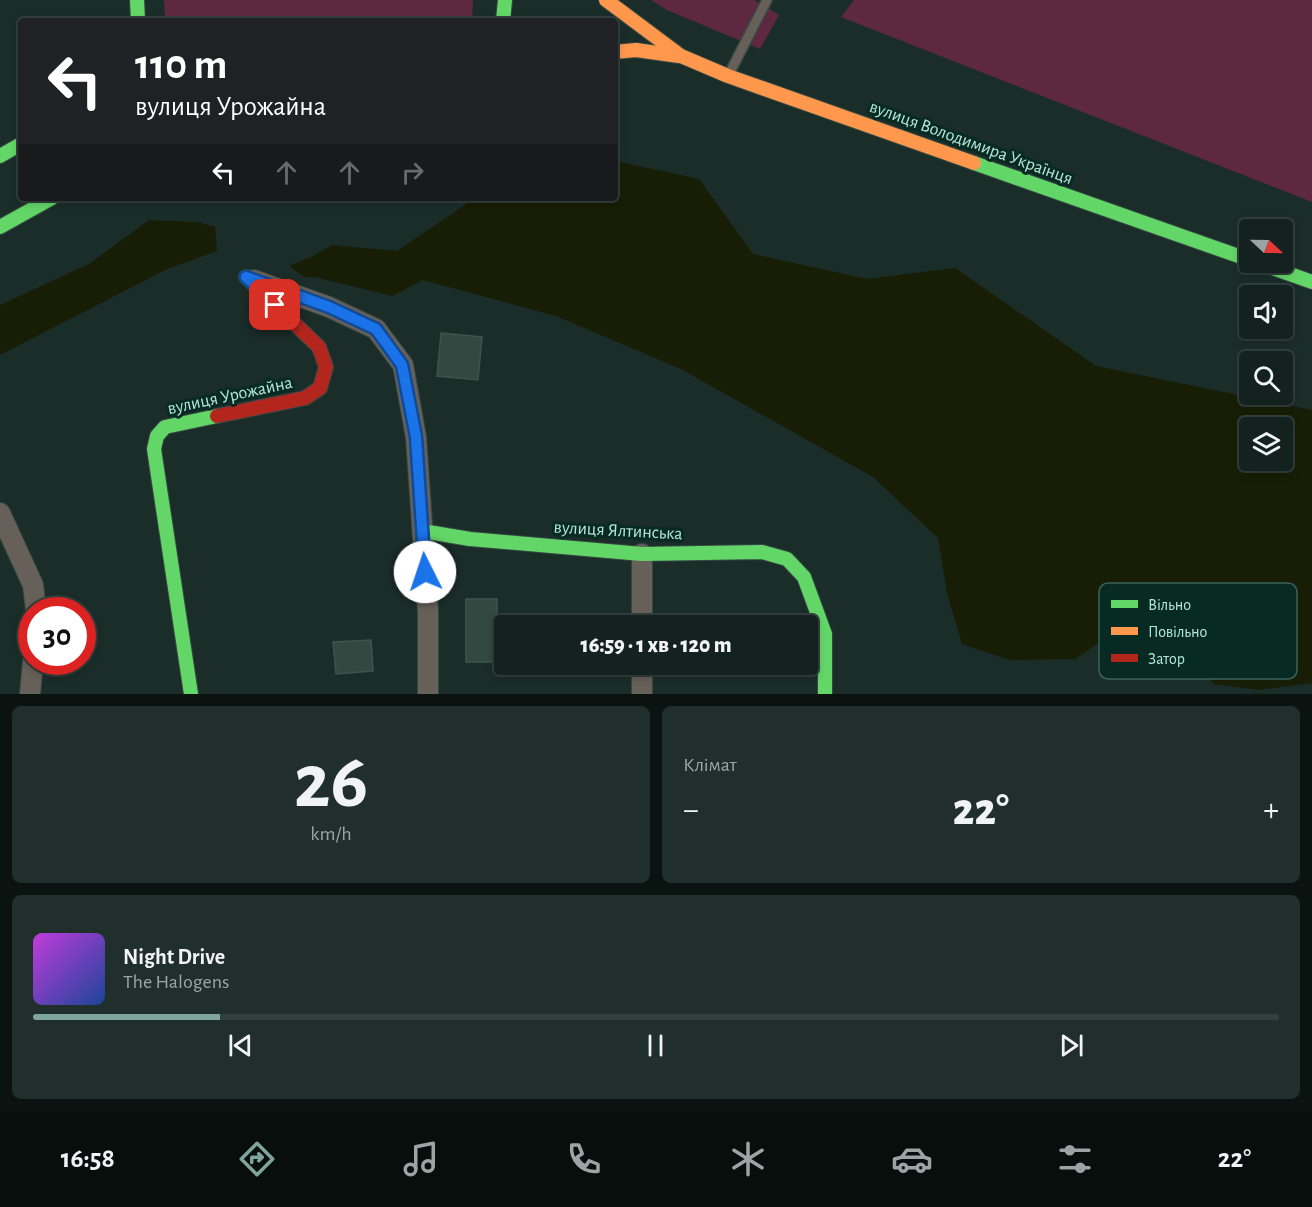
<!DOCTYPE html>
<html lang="uk">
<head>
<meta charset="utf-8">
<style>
	:root { --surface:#14221f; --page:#212f2c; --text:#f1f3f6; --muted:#9da4a4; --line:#333f3d; --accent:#7fa59a }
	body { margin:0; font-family:"Alegreya Sans",sans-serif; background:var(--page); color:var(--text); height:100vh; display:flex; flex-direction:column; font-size:22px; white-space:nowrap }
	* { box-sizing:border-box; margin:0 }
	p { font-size:20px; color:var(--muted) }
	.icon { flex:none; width:33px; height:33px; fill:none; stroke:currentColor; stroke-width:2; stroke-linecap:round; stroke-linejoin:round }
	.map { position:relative; height:694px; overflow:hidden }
	.side { display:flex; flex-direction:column; gap:12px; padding:12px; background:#0b1311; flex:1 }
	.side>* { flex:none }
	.banner { position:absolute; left:18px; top:18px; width:600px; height:183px; border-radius:6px; box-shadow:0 3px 9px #0003,0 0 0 2px var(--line); background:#202124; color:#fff; overflow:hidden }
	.needle { width:39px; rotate:112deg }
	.fabs { position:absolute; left:1239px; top:219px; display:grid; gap:12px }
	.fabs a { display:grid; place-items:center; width:54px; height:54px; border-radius:6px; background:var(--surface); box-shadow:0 3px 9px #0003,0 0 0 2px var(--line); font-size:30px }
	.speed { position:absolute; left:18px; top:597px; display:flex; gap:12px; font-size:30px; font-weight:700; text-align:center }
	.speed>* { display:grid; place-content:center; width:78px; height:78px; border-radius:50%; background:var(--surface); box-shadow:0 3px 9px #0003,0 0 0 2px var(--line); line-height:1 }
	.speed .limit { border:9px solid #d22; background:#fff; color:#111 }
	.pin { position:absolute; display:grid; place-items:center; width:51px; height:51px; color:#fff; margin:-26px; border-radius:12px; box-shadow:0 3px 9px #0006 }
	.me { position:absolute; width:66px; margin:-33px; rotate:356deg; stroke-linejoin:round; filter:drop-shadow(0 0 4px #0008) }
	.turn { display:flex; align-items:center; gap:21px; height:126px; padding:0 18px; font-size:27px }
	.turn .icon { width:78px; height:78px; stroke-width:2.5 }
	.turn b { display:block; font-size:42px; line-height:51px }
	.lanes { display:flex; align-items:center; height:57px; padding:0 18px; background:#0003; justify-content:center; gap:30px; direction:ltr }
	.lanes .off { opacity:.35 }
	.big { font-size:45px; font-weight:800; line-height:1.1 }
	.side .card { flex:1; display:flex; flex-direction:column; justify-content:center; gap:9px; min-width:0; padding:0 21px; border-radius:9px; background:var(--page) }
	.side .dial { align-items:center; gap:0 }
	.dial b { font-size:78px; line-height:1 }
	.song { display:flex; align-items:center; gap:18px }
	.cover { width:72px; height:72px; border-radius:9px; background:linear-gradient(135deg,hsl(290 70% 55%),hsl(220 70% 35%)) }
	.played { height:6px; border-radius:3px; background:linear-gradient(90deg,var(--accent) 15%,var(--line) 15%) }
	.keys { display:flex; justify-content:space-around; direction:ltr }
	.heat { display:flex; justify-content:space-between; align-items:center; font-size:33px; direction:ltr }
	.side .tiles { flex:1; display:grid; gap:12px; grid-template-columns:1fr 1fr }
	.card:last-child { grid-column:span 2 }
	.trip { position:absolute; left:494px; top:615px; width:324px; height:60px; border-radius:6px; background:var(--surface); box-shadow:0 3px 9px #0003,0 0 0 2px var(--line); font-weight:800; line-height:60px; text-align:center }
	.tabs { display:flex; height:96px; justify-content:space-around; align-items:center; background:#080e0c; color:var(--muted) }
	.tabs .icon { width:42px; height:42px }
	.tabs .active { color:var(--accent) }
	.tabs b { font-size:27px; color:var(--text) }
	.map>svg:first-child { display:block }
</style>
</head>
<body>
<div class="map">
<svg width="1312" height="694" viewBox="0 0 1312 694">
	<rect width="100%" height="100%" fill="#1b2d29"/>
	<g fill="#5f2841">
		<polygon points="164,0 473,0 472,21 165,21"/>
		<polygon points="651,0 754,0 779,15 760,49 667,10"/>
		<polygon points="854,0 1312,0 1312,202 841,17"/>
	</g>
	<g fill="#181d05" fill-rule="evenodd">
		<path d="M615 161 699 179 753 254 867 279 955 268 1096 366 1312 410V683L1258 690 1214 684 1176 640 1121 628 1075 659 1010 660 962 644 947 593 938 538 873 477 681 369 556 316 423 280 392 296 315 277H304L289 266 313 256 332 245 397 251 475 198H615ZM1250 428H1282V460H1250Z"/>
		<polygon points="149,220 198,222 215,227 217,251 167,269 0,355 0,305 89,264"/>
	</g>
	<g fill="#324840" stroke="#3d5549" stroke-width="1.5">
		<polygon points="441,333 482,337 478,380 437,376"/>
		<rect x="466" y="599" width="31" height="63"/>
		<polygon points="371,640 373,671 336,674 333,642"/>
	</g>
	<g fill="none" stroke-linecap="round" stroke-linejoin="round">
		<g stroke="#354944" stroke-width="12">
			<polyline id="lane" points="729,74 767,0"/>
		</g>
		<g stroke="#354944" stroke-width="22">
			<g id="street">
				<polyline points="254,280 329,307 376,329 403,365 416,437 428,612 428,694"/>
				<polyline points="0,513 33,585 36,610"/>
				<polyline points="642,626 642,554"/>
				<polyline points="30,694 33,662"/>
				<polyline points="642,694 642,664"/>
			</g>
		</g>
		<g stroke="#354944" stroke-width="16">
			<g id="fast">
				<polyline points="137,0 138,21"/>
				<polyline points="503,21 505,0"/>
				<polyline points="0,156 21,144"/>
				<polyline points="974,163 1250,260"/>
				<polyline points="0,227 52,198"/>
				<polyline points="1256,262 1312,282"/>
				<polyline points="422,531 470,539 642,554 762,552 787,559 804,577 825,634 825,694"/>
				<polyline points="191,694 154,449 157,436 165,427 217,416"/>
			</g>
		</g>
		<g stroke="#354944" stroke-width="16">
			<g id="slow">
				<polyline points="606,0 681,56 728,76 974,163"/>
				<polyline points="615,52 636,50 679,56"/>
			</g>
		</g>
		<g stroke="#354944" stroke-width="16">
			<polyline id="jam" points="217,416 305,398 320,388 326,367 319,347 246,277"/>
		</g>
		<use href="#lane" stroke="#676059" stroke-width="9"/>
		<use href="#street" stroke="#676059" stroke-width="20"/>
		<use href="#fast" stroke="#63d668" stroke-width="14"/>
		<use href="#slow" stroke="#ff974d" stroke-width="14"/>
		<use href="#jam" stroke="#b3261e" stroke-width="14"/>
	</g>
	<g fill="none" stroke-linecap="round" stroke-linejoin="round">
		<g stroke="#114b97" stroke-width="15">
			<polyline id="route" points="275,305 246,277 329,307 376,329 402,365 416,437 425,572"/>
		</g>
		<use href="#route" stroke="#1a73e8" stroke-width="10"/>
	</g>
	<g text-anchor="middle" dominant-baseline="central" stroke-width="6" stroke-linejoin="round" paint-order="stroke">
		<g font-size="18" fill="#b5e5d7" stroke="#072b23">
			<text transform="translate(971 143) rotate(20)">вулиця Володимира Українця</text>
			<text transform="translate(230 396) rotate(-12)">вулиця Урожайна</text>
			<text transform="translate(618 531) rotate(3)">вулиця Ялтинська</text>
		</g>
	</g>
	<rect x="1099" y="583" width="198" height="96" rx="9" fill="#072b23" stroke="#3b6359" stroke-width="1.5"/>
	<rect x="1111" y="600" width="27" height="8" fill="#63d668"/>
	<rect x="1111" y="627" width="27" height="8" fill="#ff974d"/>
	<rect x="1111" y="654" width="27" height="8" fill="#b3261e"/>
	<g font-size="16" fill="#b5e5d7">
		<text x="1148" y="610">Вільно</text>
		<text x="1148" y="637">Повільно</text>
		<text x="1148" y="664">Затор</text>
	</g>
</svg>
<div class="fabs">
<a><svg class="needle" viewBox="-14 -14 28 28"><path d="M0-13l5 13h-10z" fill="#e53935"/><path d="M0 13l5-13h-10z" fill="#9da4a4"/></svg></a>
<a><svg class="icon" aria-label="sound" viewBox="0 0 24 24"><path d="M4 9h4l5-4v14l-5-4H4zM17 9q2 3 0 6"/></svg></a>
<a><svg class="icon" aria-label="search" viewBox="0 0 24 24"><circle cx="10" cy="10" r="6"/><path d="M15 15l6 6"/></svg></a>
<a><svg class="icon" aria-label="layers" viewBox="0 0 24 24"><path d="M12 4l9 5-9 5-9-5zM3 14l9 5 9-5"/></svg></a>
</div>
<div class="speed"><div class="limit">30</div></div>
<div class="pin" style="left:275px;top:305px;background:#d93025"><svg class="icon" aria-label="arrive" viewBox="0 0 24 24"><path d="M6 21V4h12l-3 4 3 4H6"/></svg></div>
<svg class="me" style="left:425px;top:572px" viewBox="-20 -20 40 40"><circle r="19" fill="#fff"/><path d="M0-13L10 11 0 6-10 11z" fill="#1a73e8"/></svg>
<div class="trip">16:59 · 1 хв · 120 m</div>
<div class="banner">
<div class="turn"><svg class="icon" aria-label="left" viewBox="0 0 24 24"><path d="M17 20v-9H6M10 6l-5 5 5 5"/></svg><div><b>110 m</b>вулиця Урожайна</div></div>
<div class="lanes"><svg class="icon" aria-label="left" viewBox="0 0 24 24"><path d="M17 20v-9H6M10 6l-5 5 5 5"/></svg><svg class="icon off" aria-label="ahead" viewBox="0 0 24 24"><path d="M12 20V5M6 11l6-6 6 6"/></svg><svg class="icon off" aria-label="ahead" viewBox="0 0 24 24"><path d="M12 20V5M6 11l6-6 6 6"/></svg><svg class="icon off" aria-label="right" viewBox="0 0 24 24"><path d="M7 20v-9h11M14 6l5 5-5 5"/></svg></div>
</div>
</div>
<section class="side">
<div class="tiles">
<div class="card dial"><b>26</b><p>km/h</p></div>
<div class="card"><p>Клімат</p>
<div class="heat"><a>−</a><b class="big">22°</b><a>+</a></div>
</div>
<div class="card">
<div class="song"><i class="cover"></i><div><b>Night Drive</b><p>The Halogens</p></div></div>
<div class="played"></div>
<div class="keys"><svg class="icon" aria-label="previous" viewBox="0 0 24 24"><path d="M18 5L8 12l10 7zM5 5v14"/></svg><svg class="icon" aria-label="pause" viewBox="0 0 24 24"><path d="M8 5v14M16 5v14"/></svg><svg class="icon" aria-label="next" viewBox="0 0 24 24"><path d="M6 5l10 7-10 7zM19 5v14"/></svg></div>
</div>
</div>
</section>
<nav class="tabs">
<b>16:58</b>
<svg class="icon active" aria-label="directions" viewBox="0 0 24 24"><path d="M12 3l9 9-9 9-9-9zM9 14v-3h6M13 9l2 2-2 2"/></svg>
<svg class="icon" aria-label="music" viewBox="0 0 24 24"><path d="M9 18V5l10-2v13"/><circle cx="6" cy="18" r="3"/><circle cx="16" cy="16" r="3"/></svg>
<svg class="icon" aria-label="phone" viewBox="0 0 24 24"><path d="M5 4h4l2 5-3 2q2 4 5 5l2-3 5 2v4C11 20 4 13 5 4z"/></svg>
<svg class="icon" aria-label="climate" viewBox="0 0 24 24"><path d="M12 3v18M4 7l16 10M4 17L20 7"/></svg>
<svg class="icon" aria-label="car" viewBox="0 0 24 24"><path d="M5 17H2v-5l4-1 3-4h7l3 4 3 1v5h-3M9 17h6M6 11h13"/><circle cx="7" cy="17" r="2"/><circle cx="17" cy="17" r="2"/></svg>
<svg class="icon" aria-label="filters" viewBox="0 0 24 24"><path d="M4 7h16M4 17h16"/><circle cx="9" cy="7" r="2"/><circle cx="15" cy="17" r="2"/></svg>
<b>22°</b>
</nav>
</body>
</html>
